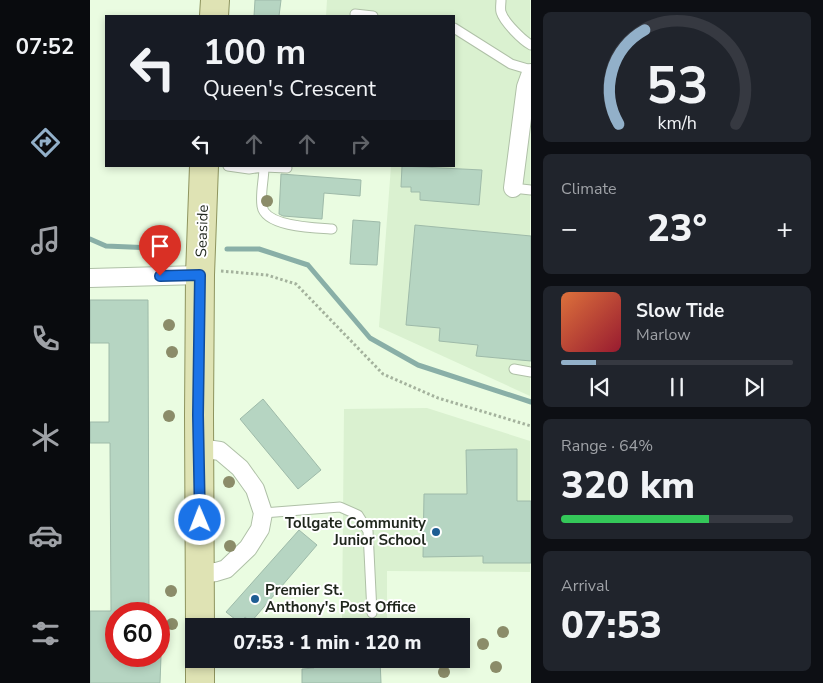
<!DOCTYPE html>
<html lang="en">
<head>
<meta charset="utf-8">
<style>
	:root { --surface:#171b24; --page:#20242c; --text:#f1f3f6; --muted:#9ea1a6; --line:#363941; --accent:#92b0c9 }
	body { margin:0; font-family:"Nunito Sans",sans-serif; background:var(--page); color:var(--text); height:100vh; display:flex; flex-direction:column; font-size:19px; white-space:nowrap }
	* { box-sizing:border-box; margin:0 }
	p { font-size:16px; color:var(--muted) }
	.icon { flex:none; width:28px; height:28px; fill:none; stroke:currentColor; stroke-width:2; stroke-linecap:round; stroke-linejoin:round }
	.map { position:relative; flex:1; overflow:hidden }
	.drawer { display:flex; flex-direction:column; gap:12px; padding:12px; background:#0d0f14; width:292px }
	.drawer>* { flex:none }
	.hud { position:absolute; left:15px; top:15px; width:350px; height:152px; border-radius:0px; box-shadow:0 2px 8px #0003; background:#171b24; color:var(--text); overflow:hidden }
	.speed { position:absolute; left:15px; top:602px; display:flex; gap:10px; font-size:25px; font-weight:700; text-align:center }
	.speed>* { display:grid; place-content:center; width:65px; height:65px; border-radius:50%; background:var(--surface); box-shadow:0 2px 8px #0003; line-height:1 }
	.speed .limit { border:8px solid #d22; background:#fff; color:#111 }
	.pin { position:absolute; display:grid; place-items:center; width:42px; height:42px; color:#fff; margin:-51px -21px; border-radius:50% 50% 50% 0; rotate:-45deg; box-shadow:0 0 5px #0007 }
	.pin .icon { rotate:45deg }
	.me { position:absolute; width:55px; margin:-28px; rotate:359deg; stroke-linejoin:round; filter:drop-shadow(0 0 4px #0008) }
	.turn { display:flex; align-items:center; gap:18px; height:105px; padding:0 15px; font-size:22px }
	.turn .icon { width:65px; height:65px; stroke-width:2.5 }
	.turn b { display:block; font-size:35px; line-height:42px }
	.lanes { display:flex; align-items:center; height:48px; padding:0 15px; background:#0003; justify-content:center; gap:25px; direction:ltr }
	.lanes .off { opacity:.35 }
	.big { font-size:38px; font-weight:800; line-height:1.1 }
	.drawer .widget { flex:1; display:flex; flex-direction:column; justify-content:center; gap:8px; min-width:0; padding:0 18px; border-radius:8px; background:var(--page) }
	.drawer .dial { align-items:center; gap:0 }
	.dial svg { height:130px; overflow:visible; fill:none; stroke:var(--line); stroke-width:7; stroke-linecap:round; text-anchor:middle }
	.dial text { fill:var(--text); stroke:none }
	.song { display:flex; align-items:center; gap:15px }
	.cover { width:60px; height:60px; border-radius:8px; background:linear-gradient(135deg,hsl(20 70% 55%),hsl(350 70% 35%)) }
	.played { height:5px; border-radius:2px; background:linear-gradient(90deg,var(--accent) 15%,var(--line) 15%) }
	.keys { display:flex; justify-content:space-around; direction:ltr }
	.heat { display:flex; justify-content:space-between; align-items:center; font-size:28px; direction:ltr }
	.charge { height:8px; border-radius:4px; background:linear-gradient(90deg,#34c759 64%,var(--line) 0) }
	.trip { position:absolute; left:95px; top:618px; width:285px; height:50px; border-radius:0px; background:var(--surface); box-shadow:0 2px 8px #0003; font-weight:800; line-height:50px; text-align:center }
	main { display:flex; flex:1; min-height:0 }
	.menu { display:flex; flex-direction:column; width:90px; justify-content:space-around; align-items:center; background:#090b0e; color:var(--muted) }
	.menu .icon { width:35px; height:35px }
	.menu .selected { color:var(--accent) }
	.menu b { font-size:22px; color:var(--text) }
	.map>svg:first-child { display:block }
</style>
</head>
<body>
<main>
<nav class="menu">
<b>07:52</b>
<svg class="icon selected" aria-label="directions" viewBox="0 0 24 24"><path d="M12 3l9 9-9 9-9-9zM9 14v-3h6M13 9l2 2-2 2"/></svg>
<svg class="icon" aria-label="music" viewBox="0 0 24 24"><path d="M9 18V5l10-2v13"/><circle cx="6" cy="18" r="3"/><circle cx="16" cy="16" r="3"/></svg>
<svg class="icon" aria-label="phone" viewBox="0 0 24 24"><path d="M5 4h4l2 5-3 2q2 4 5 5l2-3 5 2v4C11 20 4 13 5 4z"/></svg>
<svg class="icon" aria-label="climate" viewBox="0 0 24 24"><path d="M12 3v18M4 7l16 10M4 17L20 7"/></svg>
<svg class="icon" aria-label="car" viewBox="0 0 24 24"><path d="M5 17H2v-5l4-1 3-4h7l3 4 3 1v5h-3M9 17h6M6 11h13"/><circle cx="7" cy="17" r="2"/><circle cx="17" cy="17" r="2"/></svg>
<svg class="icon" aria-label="filters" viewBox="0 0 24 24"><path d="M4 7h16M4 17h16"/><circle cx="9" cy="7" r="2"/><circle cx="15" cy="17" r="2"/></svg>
</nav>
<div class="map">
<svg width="441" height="683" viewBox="0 0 441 683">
	<rect width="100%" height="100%" fill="#eafce1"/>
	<g fill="#daf1d0">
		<polygon points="237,0 440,0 440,396 289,327 301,166 364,166 364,16 236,16"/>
		<polygon points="337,408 440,441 440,572 297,571 297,624 252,623 254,409"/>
	</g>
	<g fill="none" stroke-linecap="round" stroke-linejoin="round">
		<g stroke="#89afa7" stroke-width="5">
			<polyline points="0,239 16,246 87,249"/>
			<polyline points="137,249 169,249 218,265 280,338 328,365 441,402"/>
		</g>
	</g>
	<g fill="#b6d5c2" stroke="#9ebaa9">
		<polygon points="165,0 191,0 189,16 164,16"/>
		<polygon points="312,166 392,170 389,205 330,200 330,192 321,192 321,187 311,187"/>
		<polygon points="191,174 271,180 270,196 234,193 232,219 193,216 189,214"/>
		<polygon points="263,220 290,222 287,265 260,264"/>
		<polygon points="325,225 441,236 441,361 386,356 388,345 349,341 350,328 316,325"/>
		<polygon points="0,300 58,300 59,614 26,614 26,656 71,656 70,683 0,683 0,611 21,611 20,443 0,443 0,422 19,422 19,343 0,343"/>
		<polygon points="173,399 231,470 208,489 150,419"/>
		<polygon points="427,449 427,501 441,501 441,563 393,563 393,556 333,557 334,494 377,494 376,450"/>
		<polygon points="209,530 227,545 161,622 155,617 150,623 136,612"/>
		<polygon points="223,659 290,659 291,683 212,683 212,669 224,668"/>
	</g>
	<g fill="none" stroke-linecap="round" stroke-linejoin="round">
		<g stroke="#afc0a7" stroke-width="11">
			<g id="lane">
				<path d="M411 0C411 4 410 8 411 12 414 22 432 40 441 45"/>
				<polyline points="265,14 283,16"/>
				<polyline points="364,28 421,64 441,70"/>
				<path d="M138 166 159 169 174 167C174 179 170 194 172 206 175 227 225 228 242 229"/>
				<polyline points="174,167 197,168"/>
				<polyline points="423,188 441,190"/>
				<polyline points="424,369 441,372"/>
				<polyline points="173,513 250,507 268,515 278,531 282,613"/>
			</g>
		</g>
		<g stroke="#afc0a7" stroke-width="20">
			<g id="street">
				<polyline points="423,188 436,87 441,73"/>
				<polyline points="0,278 110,275"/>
				<polyline points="109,448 130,451 150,468 165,489 173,513 170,529 158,548 136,569 126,572 110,574"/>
			</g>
		</g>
		<g stroke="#8e945e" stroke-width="30">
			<g id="primary">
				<polyline points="124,16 125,0"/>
				<polyline points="110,626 109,415 110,275 114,166"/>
				<polyline points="110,683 110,659"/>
			</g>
		</g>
		<polyline stroke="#a4b29d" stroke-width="3" stroke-dasharray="2.5 2.5" stroke-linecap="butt" points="131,271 177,275 206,284 293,374 348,398 441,426"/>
		<use href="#lane" stroke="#fff" stroke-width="9"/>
		<use href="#street" stroke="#fff" stroke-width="18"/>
		<use href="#primary" stroke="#dfe3b4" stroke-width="28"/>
	</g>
	<g fill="#8b8c69">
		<circle cx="177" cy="201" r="6"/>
		<circle cx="79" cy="325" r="6"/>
		<circle cx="82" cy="352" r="6"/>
		<circle cx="79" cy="416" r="6"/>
		<circle cx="139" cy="482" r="6"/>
		<circle cx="140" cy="546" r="6"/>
		<circle cx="81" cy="591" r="6"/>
		<circle cx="82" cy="624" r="6"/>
		<circle cx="413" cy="632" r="6"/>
		<circle cx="393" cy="644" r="6"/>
		<circle cx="406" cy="667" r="6"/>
		<circle cx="354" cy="672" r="6"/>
	</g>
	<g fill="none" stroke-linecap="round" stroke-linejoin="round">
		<g stroke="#114b97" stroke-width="12">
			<polyline id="route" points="70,276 110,275 108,415 110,520"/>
		</g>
		<use href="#route" stroke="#1a73e8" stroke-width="9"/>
	</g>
	<g fill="#1d5d93" stroke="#fff" stroke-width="2">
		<circle cx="346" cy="532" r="5"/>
		<circle cx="165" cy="599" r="5"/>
	</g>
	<g text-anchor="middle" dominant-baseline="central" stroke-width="4" stroke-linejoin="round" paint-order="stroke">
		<g font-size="15" fill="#1f261c" stroke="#fff">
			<text transform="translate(112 231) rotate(-88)">Seaside</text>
		</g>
		<g font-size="15" font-weight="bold" fill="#1f261c" stroke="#fff" text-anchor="end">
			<text x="336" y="523">Tollgate Community<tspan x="336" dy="17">Junior School</tspan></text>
			<text x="175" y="590" text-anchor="start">Premier St.<tspan x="175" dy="17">Anthony's Post Office</tspan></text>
		</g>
	</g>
</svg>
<div class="speed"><div class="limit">60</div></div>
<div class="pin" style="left:70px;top:276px;background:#d93025"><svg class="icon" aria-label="arrive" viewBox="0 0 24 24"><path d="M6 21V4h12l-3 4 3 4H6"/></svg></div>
<svg class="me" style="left:110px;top:520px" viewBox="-20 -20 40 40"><circle r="17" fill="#1a73e8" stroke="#fff" stroke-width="3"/><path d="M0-11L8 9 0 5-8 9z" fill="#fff"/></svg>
<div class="trip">07:53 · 1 min · 120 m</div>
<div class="hud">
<div class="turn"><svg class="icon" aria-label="left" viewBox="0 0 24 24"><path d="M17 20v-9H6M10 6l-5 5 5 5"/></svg><div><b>100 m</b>Queen's Crescent</div></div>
<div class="lanes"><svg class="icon" aria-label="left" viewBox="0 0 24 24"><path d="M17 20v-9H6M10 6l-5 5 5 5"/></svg><svg class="icon off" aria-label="ahead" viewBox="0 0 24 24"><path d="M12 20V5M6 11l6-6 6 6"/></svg><svg class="icon off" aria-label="ahead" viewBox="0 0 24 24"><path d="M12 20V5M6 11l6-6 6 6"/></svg><svg class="icon off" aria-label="right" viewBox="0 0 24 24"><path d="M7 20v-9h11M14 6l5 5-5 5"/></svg></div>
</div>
</div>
<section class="drawer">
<div class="widget dial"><svg viewBox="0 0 100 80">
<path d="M14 69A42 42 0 1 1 86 69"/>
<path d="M14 69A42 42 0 0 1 30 11" stroke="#92b0c9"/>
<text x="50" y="56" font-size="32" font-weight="700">53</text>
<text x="50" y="72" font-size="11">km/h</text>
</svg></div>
<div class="widget"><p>Climate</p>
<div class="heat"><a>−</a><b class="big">23°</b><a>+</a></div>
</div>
<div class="widget">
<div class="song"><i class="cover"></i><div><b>Slow Tide</b><p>Marlow</p></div></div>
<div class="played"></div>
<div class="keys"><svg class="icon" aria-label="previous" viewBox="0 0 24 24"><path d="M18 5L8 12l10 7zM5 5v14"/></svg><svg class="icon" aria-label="pause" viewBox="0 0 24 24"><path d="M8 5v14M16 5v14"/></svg><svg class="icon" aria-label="next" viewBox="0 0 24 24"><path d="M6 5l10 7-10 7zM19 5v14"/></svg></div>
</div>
<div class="widget"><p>Range · 64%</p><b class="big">320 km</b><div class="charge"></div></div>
<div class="widget"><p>Arrival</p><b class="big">07:53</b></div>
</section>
</main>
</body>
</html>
